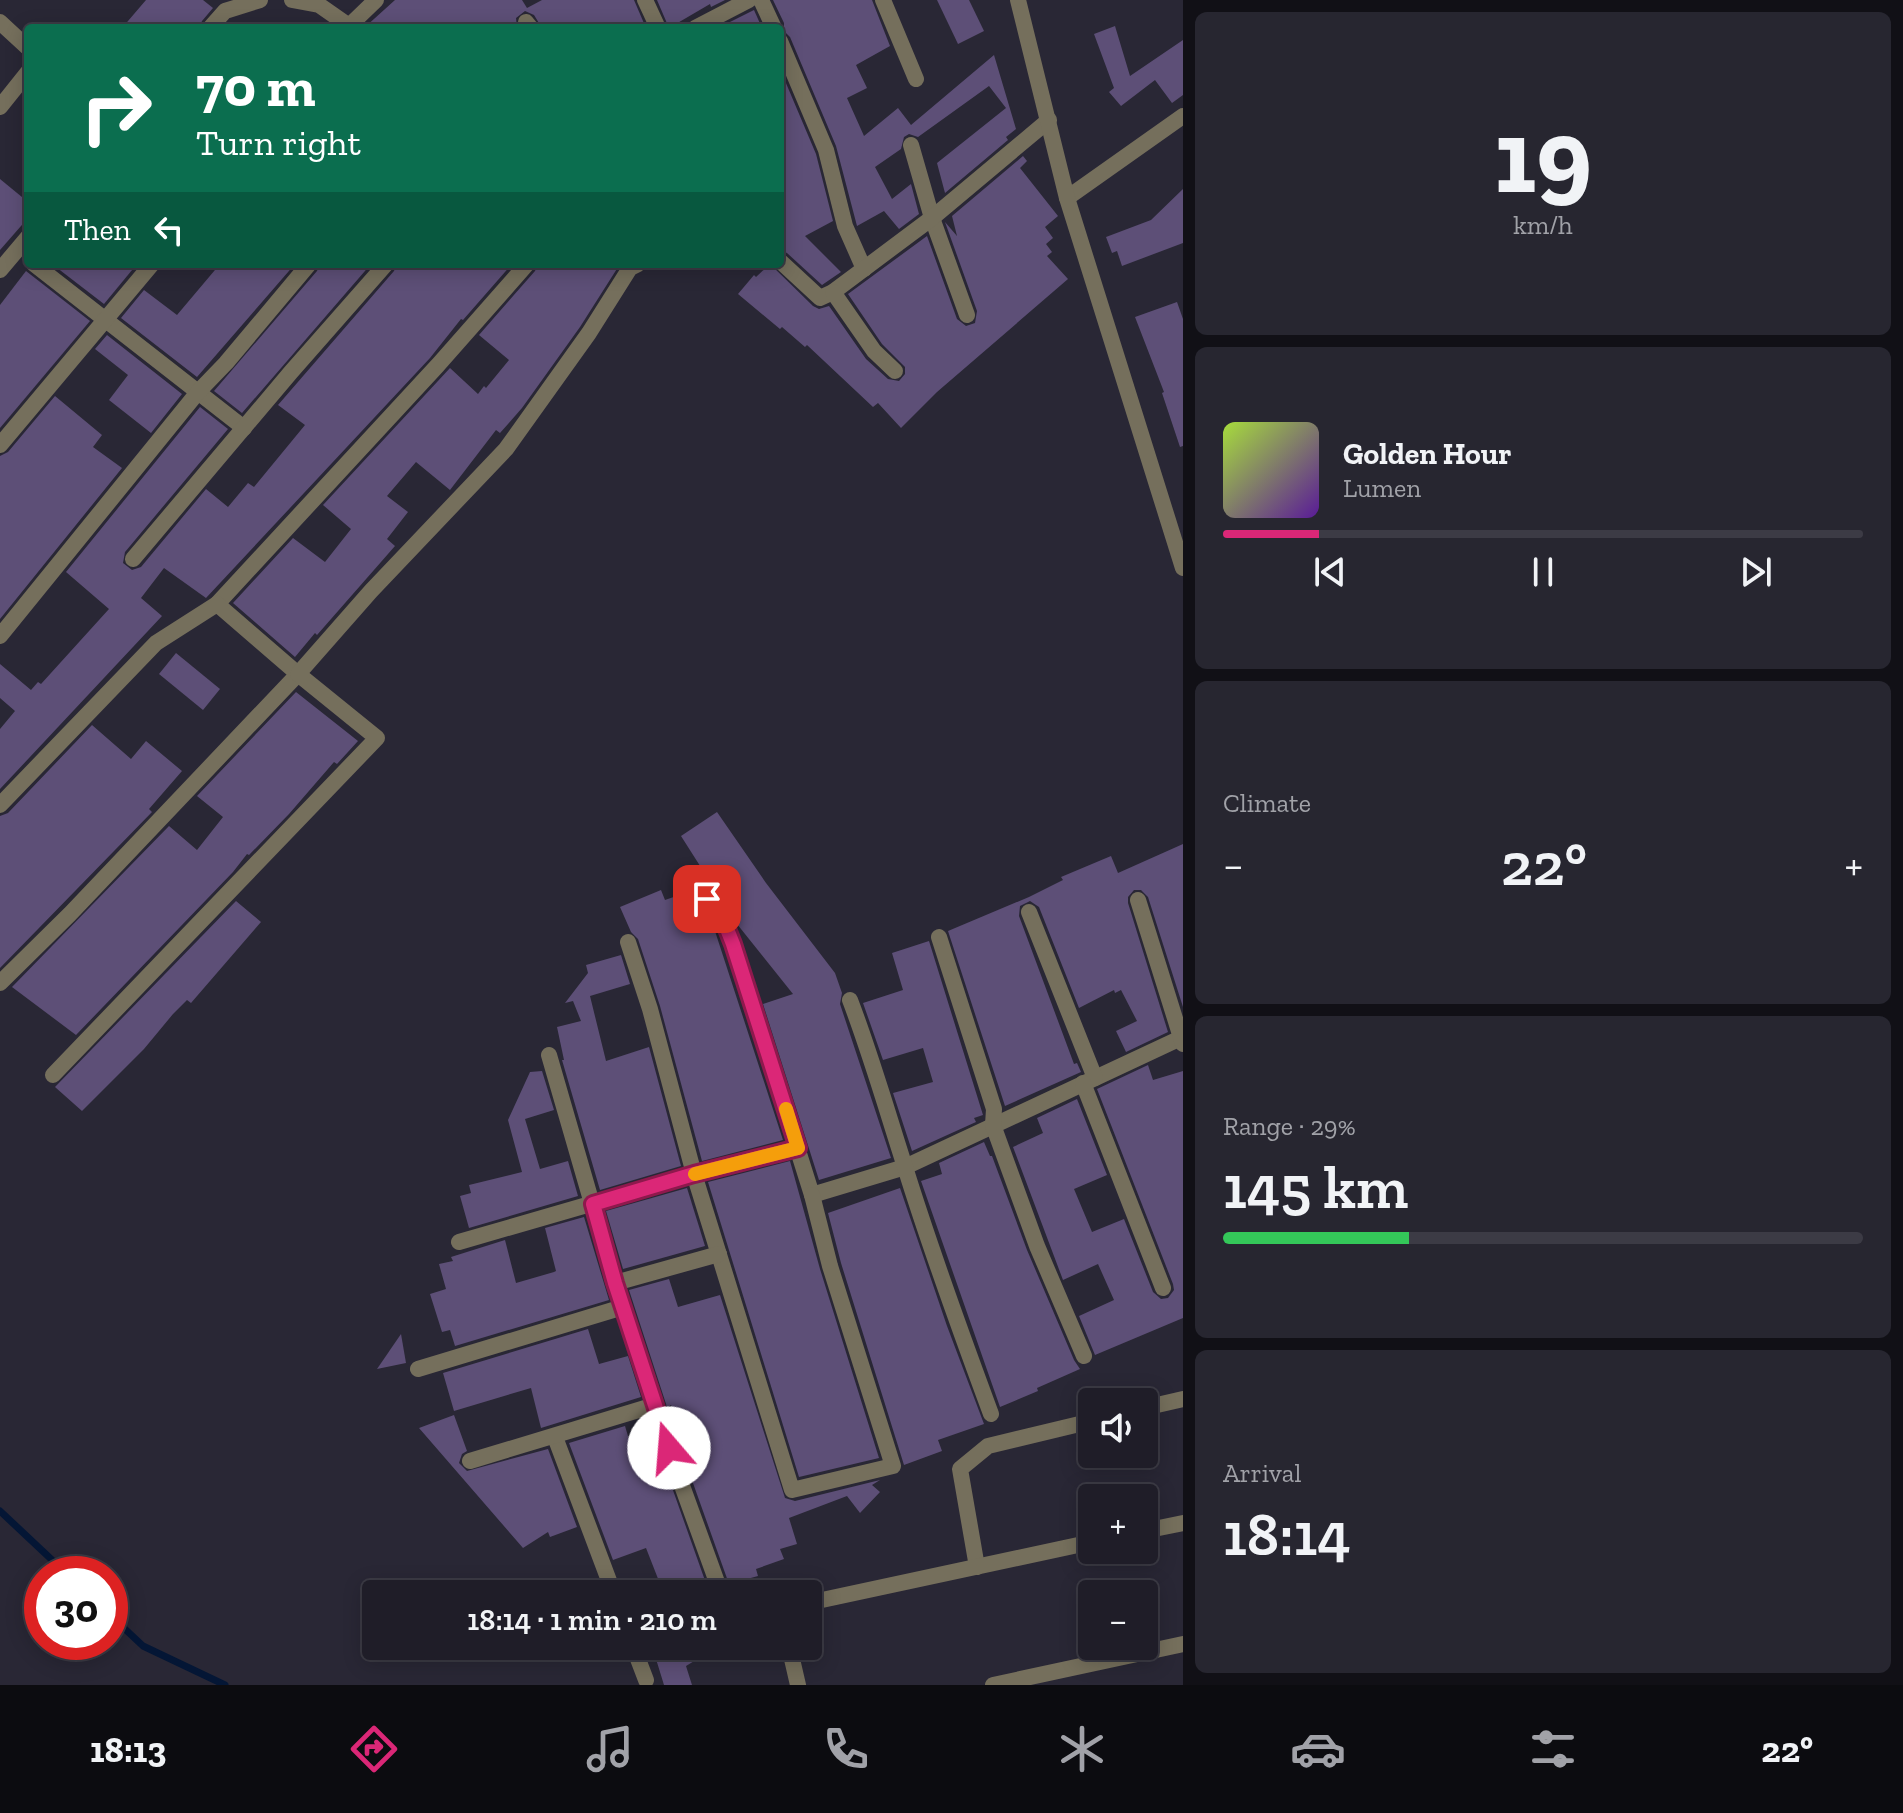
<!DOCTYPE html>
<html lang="en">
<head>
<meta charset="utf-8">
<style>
	:root { --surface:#1f1d28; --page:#272630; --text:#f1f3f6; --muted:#a1a2a8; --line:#3c3b45; --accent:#db2777 }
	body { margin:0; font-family:"Zilla Slab",serif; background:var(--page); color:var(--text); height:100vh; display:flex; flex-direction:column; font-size:30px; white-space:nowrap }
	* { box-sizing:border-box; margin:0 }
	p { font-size:26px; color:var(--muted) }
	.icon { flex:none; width:44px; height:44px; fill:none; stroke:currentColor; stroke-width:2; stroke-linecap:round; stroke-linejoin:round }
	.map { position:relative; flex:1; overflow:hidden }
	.sheet { display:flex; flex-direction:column; gap:12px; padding:12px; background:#111016; width:720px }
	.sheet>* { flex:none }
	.guide { position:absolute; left:24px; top:24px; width:760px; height:244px; border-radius:8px; box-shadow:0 4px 20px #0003,0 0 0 2px var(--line); background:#0b6e4f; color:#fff; overflow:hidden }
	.controls { position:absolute; left:1078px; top:1388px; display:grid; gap:16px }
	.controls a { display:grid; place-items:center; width:80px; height:80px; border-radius:8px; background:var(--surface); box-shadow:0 4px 20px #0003,0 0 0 2px var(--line); font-size:40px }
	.speed { position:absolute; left:24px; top:1556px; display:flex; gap:16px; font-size:40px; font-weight:700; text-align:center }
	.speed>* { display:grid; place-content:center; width:104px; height:104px; border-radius:50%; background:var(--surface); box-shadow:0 4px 20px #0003,0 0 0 2px var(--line); line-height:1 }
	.speed .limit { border:12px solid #d22; background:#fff; color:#111 }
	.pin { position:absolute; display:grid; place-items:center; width:68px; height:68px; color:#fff; margin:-34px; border-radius:16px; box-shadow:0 4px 12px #0006 }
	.me { position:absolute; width:88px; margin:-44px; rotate:342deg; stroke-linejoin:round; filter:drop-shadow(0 0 6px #0008) }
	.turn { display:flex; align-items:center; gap:28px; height:168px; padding:0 40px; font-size:36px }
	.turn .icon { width:104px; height:104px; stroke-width:2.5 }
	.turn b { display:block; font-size:56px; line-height:68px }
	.then { display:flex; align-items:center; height:76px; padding:0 40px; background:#0003; gap:16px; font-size:30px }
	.big { font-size:60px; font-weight:600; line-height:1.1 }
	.sheet .card { flex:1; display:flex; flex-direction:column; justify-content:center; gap:12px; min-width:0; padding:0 28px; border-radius:12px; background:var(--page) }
	.sheet .dial { align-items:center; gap:0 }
	.dial b { font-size:104px; line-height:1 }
	.song { display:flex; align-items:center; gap:24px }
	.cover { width:96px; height:96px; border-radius:12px; background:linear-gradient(135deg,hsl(80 70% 55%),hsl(270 70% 35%)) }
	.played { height:8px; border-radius:4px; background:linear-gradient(90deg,var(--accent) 15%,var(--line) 15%) }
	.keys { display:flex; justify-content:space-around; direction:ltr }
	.heat { display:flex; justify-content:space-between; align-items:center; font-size:44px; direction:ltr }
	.charge { height:12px; border-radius:6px; background:linear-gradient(90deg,#34c759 29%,var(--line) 0) }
	.trip { position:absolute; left:362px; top:1580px; width:460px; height:80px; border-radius:8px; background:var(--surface); box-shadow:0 4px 20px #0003,0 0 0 2px var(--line); font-weight:600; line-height:80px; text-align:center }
	.dock { display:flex; height:128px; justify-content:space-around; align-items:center; background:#0c0c10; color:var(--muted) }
	.dock .icon { width:56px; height:56px }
	.dock .current { color:var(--accent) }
	.dock b { font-size:36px; color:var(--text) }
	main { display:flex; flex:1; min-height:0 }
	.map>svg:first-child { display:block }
</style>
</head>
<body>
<main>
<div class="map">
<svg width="1183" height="1685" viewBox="0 0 1183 1685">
	<rect width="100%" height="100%" fill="#292735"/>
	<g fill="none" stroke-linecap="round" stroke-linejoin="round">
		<g stroke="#041635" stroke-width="7">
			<polyline points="0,1511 67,1574"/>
			<polyline points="110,1615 143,1646 225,1685"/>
		</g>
	</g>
	<g fill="#5d4f77">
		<polygon points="146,0 203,0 213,8 202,21 199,28 122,28"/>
		<polygon points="395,0 522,0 527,8 542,0 634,0 646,28 542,28 534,15 525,11 516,18 517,28 364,28"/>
		<polygon points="657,0 725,0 711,7 710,4 669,28"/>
		<polygon points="773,0 872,0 890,46 856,65 867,88 847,98 864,136 898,108 911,125 994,55 1016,129 1006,137 1008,140 945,193 937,163 1006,108 989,86 918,137 909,134 904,137 901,149 875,167 892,199 911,184 919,214 899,229 884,211 857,226 836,146 790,37 784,31 784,23"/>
		<polygon points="937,0 969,0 984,31 958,44"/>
		<polygon points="754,10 762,28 722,26"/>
		<polygon points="1115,26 1130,76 1183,40 1183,95 1172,103 1155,80 1121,106 1109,92 1114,88 1094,34"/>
		<polygon points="780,69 816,154 833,221 805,236 841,272 822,285 787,253 780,250"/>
		<polygon points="1023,156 1027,161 1020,168 1058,216 1045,227 1053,238 1046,244 1052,252 1047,256 1068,279 937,392 901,428 878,403 873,407 807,345 805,347 782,327 780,329 738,294 754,275 756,277 770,264 813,306 819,309 829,306 866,359 888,379 899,381 905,374 905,367 882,344 848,294 927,236 957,319 966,326 975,323 977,311 945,222 957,236 952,216"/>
		<polygon points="0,179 28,202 28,218 0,250"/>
		<polygon points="1183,189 1183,243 1122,266 1117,251 1112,253 1106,237 1151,220"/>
		<polygon points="52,264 137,264 104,304"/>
		<polygon points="220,264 295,264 197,377 121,318 144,290 177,315"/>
		<polygon points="320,264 371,264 242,413 214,391 317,271"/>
		<polygon points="397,264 512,264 463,320 461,319 430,358 206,598 164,568 141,598 162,616 0,789 0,729 15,711 0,698 0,664 31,690 38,682 41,684 109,609 66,572 200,407 228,429 125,552 123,563 132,570 141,567 206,489 228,507 248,483 254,487 305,425 278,405 394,271"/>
		<polygon points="538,264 620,264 580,327 522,408 500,433 496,430 450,490 416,462 387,496 408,512 387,539 395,546 317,635 315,633 295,657 233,603 293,538 325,562 351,529 323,505 450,368 478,394 484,386 486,388 509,360 479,335 535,271"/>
		<polygon points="26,271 90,321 0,428 0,305"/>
		<polygon points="1177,302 1183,319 1183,446 1180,447 1162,393 1164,392 1135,317"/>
		<polygon points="107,335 182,394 151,433 109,400 128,375 95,349"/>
		<polygon points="55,396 102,435 93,447 122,468 0,619 0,456 8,452"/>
		<polygon points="176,653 220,689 203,710 159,674"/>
		<polygon points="296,692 358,741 337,764 334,762 289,814 249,855 247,854 233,872 76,1035 12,987 169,826 197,850 223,817 197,796"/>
		<polygon points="92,725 131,759 146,741 182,771 149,809 152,812 0,968 0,816 8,813"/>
		<polygon points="717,812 766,883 835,973 842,993 840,1004 891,1158 819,1180 763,1004 793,994 737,924 681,836"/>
		<polygon points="1183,844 1183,1007 1148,897 1141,890 1134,890 1128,897 1128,903 1168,1032 1126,1052 1116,1031 1137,1021 1121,990 1115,993 1114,990 1079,1008 1039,907 1030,901 1020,906 1019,916 1074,1064 1077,1063 1081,1072 1005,1106 948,931 1029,897 1063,880 1061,877 1111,856 1118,873"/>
		<polygon points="661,890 665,900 688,892 713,925 783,1140 702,1161 660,1006 638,939 631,932 620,907"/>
		<polygon points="236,901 261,922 191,1003 187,1000 173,1014 144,1049 82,1111 55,1087"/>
		<polygon points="929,941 983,1115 974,1118 976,1122 912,1151 893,1093 933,1082 923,1048 883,1060 863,1003 903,990 892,953"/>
		<polygon points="621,955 630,984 590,996 606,1061 649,1047 681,1166 600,1190 562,1060 564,1060 557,1027 581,1021 573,1001 565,1003 588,973 586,965"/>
		<polygon points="1148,1065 1153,1080 1183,1071 1183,1318 1095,1355 1079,1316 1114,1300 1098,1264 1063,1280 1013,1147 1043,1133 1037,1118 1077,1099 1107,1175 1074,1189 1092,1232 1124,1219 1153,1292 1161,1299 1168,1298 1174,1290 1173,1284 1097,1089"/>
		<polygon points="542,1071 554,1110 525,1119 540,1169 568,1161 578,1196 469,1228 460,1196 471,1193 469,1185 522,1172 508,1120 530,1072"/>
		<polygon points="984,1142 990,1156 992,1156 1027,1250 1074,1360 1080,1369 1037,1388 1038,1391 1000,1407 921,1181 942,1174 939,1163"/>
		<polygon points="790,1161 820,1269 879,1458 799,1477 708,1182"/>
		<polygon points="687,1188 705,1246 623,1269 606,1211"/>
		<polygon points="900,1188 947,1326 984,1424 938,1440 942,1451 904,1465 841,1263 828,1213"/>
		<polygon points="584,1217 609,1300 455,1346 450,1330 442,1332 430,1294 446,1289 439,1264 453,1261 451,1257 505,1240 516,1283 554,1272 556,1271 545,1228"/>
		<polygon points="669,1279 678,1307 720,1295 785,1498 795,1501 880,1480 872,1485 880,1492 860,1513 847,1496 789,1518 797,1544 780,1549 784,1559 756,1569 758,1576 729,1584 678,1441 682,1440 671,1405 667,1407 629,1290"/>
		<polygon points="588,1329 599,1364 628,1356 641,1397 541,1428 531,1388 454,1411 443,1373"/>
		<polygon points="401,1334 406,1363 377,1369"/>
		<polygon points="454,1415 467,1451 462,1454 459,1463 467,1471 548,1449 577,1527 550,1537 548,1532 523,1548 419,1428"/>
		<polygon points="625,1426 634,1456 658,1448 708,1589 712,1594 664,1594 646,1548 613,1560 569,1443"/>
		<polygon points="652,1646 719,1646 686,1666 692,1685 664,1685"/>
	</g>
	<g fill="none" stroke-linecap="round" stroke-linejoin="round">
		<g stroke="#756f5c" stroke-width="16">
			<polyline points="292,0 319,5 352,28"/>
			<polyline points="645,0 658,28"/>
			<polyline points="761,0 774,28"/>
			<polyline points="883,0 916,79"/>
			<polyline points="0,22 28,48"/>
			<polyline points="526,22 531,28"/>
			<polyline points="210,28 225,11 260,0"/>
			<polyline points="347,28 376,0"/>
			<polyline points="695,28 749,0"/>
			<polyline points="780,41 826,150 845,226 864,269"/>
			<polyline points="0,107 28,72"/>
			<polyline points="911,145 932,218 967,315"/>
			<polyline points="1067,198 1183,116"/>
			<polyline points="780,261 820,298 833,292 932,218 1049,120"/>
			<polyline points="34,264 244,428"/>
			<polyline points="0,270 28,237"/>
			<polyline points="833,292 874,351 895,371"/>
			<polyline points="0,445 152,264"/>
			<polyline points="133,559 291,372 386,264"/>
			<polyline points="217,604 438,365 527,264"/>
			<polyline points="0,636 198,392 226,363 309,264"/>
			<polyline points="0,805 156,643 217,604 298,674 70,914 0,983"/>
			<polyline points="692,880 723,919 733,944 812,1195 905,1167 1183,1037"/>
			<polyline points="1138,900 1183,1044"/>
			<polyline points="1029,912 1095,1078"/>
			<polyline points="939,937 994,1109 993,1125 1037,1246 1084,1356"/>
			<polyline points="628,942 650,1009 694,1174 792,1490 893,1466 830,1266 812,1195"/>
			<path d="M850 1000C871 1055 887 1111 905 1167 931 1251 961 1333 991 1414"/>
			<polyline points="549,1055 615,1283"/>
			<polyline points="53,1075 377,738 298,674 371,591 506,449 589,333 630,268 638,264"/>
			<polyline points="1083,1083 1163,1288"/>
			<polyline points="459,1242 694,1174 798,1148"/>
			<polyline points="418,1369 623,1307"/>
			<polyline points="1144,1408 1183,1399"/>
			<polyline points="555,1437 614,1594"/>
			<polyline points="470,1461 655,1405"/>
			<polyline points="1144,1531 1183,1523"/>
			<polyline points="977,1567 960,1469 988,1446 1092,1421"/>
			<polyline points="718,1585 676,1469 615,1283 719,1254"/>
			<polyline points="808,1603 1092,1542"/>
			<polyline points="633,1646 646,1680"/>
			<polyline points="789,1646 798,1685"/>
			<polyline points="993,1685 1183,1644"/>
		</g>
		<polyline stroke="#756f5c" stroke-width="16" points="1018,0 1067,198 1183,568"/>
	</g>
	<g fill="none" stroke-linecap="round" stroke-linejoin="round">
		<g stroke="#8e194d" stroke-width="20">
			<polyline id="route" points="669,1448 615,1283 593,1204 694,1174 798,1148 733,944 723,919 707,899"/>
		</g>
		<use href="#route" stroke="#db2777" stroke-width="14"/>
		<polyline stroke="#f59e0b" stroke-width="14" points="695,1174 798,1148 786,1109"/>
	</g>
</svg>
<div class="controls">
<a><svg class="icon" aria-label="sound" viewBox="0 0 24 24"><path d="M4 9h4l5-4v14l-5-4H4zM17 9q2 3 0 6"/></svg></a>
<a>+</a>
<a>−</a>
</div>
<div class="speed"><div class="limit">30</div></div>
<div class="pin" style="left:707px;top:899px;background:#d93025"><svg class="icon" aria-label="arrive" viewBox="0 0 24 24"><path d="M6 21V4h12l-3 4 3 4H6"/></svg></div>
<svg class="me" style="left:669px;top:1448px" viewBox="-20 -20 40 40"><circle r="19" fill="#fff"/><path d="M0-13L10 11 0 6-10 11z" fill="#db2777"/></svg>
<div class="trip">18:14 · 1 min · 210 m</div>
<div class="guide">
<div class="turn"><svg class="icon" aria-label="right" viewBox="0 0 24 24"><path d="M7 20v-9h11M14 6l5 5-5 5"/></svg><div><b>70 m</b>Turn right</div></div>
<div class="then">Then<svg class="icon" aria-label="left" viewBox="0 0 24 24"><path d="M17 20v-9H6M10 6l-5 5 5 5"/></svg></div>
</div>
</div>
<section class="sheet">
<div class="card dial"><b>19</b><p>km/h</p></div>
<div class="card">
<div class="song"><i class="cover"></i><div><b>Golden Hour</b><p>Lumen</p></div></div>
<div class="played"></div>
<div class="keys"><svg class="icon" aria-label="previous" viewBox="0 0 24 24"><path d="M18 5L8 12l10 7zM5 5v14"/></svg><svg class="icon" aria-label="pause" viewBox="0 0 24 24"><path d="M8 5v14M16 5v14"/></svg><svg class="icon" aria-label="next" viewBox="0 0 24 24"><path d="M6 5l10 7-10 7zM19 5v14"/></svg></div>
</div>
<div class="card"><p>Climate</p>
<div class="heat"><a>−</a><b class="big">22°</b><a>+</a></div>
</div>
<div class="card"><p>Range · 29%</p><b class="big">145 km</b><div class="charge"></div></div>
<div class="card"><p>Arrival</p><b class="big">18:14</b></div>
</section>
</main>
<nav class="dock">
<b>18:13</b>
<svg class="icon current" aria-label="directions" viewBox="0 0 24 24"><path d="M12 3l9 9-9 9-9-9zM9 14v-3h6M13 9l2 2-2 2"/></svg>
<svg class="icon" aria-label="music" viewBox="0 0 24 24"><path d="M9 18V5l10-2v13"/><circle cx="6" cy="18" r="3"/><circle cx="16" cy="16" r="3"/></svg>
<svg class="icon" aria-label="phone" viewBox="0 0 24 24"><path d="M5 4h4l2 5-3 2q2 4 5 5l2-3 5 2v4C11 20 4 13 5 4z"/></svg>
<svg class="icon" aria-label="climate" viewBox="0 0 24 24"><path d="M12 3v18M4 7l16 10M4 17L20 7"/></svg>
<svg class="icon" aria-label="car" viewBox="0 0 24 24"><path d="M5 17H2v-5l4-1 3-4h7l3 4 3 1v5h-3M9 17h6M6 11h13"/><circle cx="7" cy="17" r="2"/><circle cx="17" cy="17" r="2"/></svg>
<svg class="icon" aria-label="filters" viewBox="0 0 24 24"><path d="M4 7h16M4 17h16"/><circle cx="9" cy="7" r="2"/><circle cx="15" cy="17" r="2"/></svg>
<b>22°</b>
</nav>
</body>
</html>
